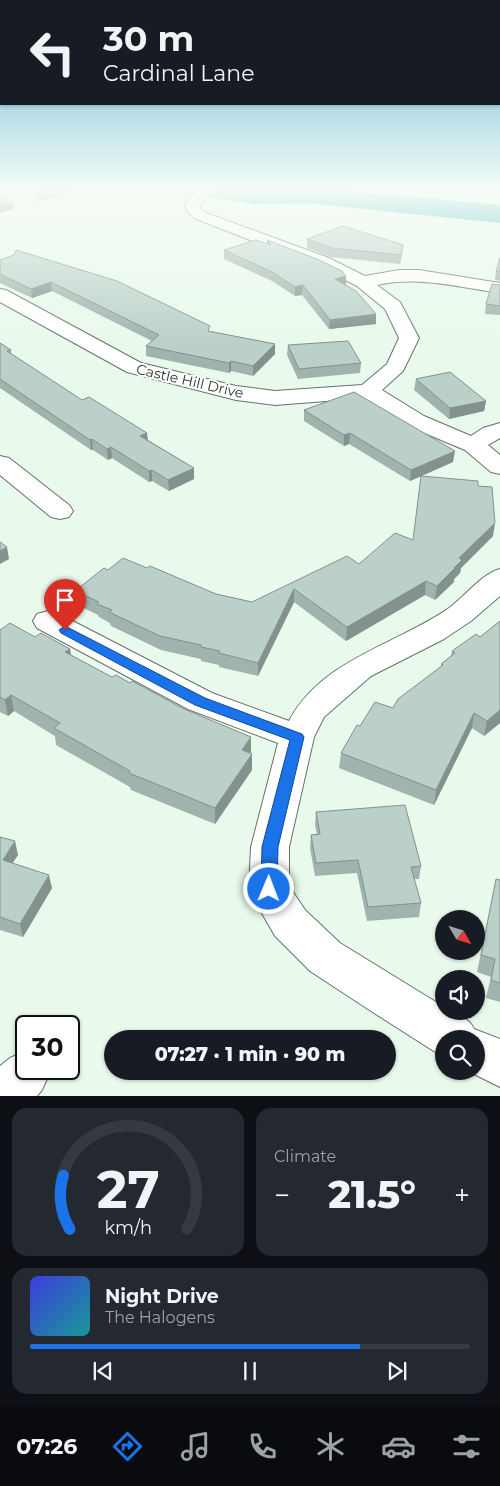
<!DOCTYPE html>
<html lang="en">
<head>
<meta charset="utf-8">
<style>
	:root { --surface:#171b24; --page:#242831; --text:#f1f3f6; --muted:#9ea1a6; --line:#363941; --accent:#1a73e8 }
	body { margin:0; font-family:Montserrat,sans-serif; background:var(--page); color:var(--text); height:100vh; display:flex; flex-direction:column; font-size:19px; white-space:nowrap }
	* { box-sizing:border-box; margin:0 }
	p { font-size:16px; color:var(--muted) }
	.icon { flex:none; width:28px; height:28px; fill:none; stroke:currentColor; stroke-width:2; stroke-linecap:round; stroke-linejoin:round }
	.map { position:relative; height:1096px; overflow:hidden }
	.panel { display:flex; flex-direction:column; gap:12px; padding:12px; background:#0d0f14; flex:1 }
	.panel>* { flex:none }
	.banner { position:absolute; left:0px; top:0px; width:500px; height:105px; box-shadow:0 1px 4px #0004; background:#171b24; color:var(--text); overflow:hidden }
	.needle { width:32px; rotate:129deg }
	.tools { position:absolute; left:435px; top:910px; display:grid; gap:10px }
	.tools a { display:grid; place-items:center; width:50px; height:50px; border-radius:50%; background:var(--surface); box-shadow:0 1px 4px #0004; font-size:25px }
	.speed { position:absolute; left:15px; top:1015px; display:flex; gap:10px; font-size:25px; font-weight:700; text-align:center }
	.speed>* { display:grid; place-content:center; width:65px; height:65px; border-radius:50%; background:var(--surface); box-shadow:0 1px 4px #0004; line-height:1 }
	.speed .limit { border:2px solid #111; border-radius:8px; background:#fff; color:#111 }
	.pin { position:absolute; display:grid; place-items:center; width:42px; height:42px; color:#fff; margin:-51px -21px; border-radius:50% 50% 50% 0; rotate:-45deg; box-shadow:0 0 5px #0007 }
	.pin .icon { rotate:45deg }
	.me { position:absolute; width:55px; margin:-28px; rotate:1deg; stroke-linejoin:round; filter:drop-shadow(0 0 4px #0008) }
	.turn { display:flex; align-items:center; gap:18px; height:105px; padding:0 20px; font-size:22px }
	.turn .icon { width:65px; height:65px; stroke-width:2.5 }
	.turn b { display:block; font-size:35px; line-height:42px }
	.big { font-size:38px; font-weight:800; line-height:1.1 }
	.panel .tile { flex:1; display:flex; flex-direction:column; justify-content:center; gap:8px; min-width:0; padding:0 18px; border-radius:15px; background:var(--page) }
	.panel .dial { align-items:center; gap:0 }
	.dial svg { height:130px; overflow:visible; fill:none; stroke:var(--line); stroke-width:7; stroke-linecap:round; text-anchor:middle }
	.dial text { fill:var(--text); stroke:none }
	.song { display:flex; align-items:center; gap:15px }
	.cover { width:60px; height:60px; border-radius:8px; background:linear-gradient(135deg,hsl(240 70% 55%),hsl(180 70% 35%)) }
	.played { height:5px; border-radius:2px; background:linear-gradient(90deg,var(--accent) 75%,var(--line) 75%) }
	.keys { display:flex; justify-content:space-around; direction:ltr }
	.heat { display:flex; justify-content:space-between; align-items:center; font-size:28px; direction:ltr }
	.panel .tiles { flex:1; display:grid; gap:12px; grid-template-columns:1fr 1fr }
	.tile:last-child { grid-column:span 2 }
	.trip { position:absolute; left:104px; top:1030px; width:292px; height:50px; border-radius:25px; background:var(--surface); box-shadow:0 1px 4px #0004; font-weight:800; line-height:50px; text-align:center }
	.tab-bar { display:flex; height:80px; justify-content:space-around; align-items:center; background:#090b0e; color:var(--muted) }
	.tab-bar .icon { width:35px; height:35px }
	.tab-bar .selected { color:var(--accent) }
	.tab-bar b { font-size:22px; color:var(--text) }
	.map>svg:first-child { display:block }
</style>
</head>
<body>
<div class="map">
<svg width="500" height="1096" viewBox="0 0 500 1096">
	<rect width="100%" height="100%" fill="#e9f9eb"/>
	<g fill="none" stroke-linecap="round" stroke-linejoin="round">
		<polygon fill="#30b0b9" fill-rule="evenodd" points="195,190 340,190 500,205 500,223 306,203 254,204 198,196"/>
		<g stroke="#657366" stroke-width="2">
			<g id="minor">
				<path d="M199 190H216L201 203 200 208 206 213 329 258 365 276 399 270H419L500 283V293C458 287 419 276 377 285L400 302 419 338 403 371 382 390 424 416 471 436 483 428 500 423V438L488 445 500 455V474L491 472 465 450 408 426 364 398 275 405 236 400 127 372 0 302V289L6 290 141 363 236 386 275 391 362 385 387 364 399 338 385 309 357 286 317 266 196 219 188 213 185 206 190 197Z"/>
				<polygon points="0,456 9,458 69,505 73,511 69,517 60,519 51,517 0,475"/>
				<path d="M500 569V596L471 621 444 639 371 676 324 717 314 737 289 847V886L305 910 340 943 444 1007V1011C454 1011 470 1019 474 1029L500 1039V1087L468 1071H476V1039H444V1056L440 1055 371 1011 310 971 275 936 255 901 249 889 251 847 278 743 188 709 37 628 33 621 37 614 48 611 59 614 212 693 289 721C322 659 396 645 449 608 464 597 483 573 500 569Z"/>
				<polygon points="26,1051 26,1069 47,1069 49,1074 42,1090 37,1096 0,1096 0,1066 10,1058"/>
			</g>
		</g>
		<use href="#minor" fill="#fff" fill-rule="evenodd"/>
	</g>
	<g fill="#a1b3ad">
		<polygon points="307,239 403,245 400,264 331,257 307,248"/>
		<polygon points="267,240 346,285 376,324 329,329 302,295 295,296 272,281 224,259 224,250 267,244"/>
		<polygon points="500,258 500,281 495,280 496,271"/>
		<polygon points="0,260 210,331 275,344 275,354 253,376 231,371 229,373 146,356 146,346 152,341 52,291 32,298 0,283"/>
		<polygon points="500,285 500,315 485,314 486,304"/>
		<polygon points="0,343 11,350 11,354 82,400 147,433 148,440 194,468 194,479 169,491 152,481 149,482 112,458 108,460 93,450 91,450 0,388"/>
		<polygon points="288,345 361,363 360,373 298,379 287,355"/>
		<polygon points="416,379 486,401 484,411 449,419 414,390"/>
		<polygon points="304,410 453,462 410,481 349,444 344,446 304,421"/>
		<polygon points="478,486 493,536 461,568 460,573 454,579 454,582 435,600 425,595 346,641 294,602 258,676 219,667 219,665 201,661 201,659 161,650 111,626 110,623 99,617 98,615 76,604 75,591 108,570 147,568 216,594 252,602 359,564 413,540"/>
		<polygon points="500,621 500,723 484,736 472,728 434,805 339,768 341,753 360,726 393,708 441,667 441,664 451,656 452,651 480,637"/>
		<polygon points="0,630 35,637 70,649 71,655 251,753 252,770 215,824 131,790 130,787 56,745 55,736 14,711 8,716 0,712"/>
		<polygon points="316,812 421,866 419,879 414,879 421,903 419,917 367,921 357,873 315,876 310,848 311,835 317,834 315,825"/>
		<polygon points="0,837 18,855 12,863 52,888 23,937 0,930"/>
		<polygon points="496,879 500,880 500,1002 486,998 491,977 477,972"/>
	</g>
	<g fill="#83928d">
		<polygon points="60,190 72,190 38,202 37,198"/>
		<polygon points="13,203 14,209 0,213 0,206"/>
		<polygon points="403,245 402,254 400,264 401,255"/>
		<polygon points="346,276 346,285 335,279"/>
		<polygon points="51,282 52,291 32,298 31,289"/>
		<polygon points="303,285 302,295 295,296 295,287"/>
		<polygon points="376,314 376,324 329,329 330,320"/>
		<polygon points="275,344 275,354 253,376 253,366"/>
		<polygon points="231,361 231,371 229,373 229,363"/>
		<polygon points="486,401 484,411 449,419 450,408"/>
		<polygon points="147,433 148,444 140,436"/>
		<polygon points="350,433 349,444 344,446 344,435"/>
		<polygon points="92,439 93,450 91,450 90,440"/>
		<polygon points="111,447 112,458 108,460 107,449"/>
		<polygon points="455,451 453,462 410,481 411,470"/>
		<polygon points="194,468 194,479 169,491 168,480"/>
		<polygon points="152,470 152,481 149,482 149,471"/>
		<polygon points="495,523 493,536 461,568 460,573 454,579 454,582 435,600 437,586 454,568 459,558"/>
		<polygon points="7,547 9,559 0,564 0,551"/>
		<polygon points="426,581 425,595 346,641 347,627"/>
		<polygon points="294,589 294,602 258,676 258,663"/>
		<polygon points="70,649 72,665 65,652"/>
		<polygon points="11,695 14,711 8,716 5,700"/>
		<polygon points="500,710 500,723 484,736 487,721"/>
		<polygon points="474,713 472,728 434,805 436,790"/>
		<polygon points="251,737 251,753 242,750"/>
		<polygon points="252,754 252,770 215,824 215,808"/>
		<polygon points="15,841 18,855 6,873 3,860"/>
		<polygon points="49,875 52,888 23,937 20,924"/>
	</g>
	<g fill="#bbd0c9" stroke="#83928d">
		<polygon points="39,190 60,190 37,198"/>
		<polygon points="0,198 13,203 0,206"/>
		<polygon points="343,226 403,245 401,255 332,248 307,239"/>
		<polygon points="256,240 271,245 267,240 317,259 342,271 346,276 335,279 356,291 376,314 330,320 303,285 295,287 272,272 224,250"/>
		<polygon points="16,250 117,281 210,326 208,331 275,344 253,366 231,361 229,363 146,346 159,335 51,282 31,289 0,274 0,260 14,255"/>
		<polygon points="500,258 500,272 496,271"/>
		<polygon points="492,284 500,285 500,306 486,304"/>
		<polygon points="348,341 361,363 299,369 288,345"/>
		<polygon points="0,343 11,350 7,351 82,400 89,397 147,433 140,436 194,468 168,480 152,470 149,471 111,447 107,449 92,439 90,440 0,379"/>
		<polygon points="450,372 486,401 450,408 416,379"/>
		<polygon points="354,392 455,451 411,470 350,433 344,435 304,410"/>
		<polygon points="421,476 478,481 478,486 492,487 495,523 459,558 462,560 454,568 455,568 437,586 426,581 347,627 294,589 258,663 219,653 220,651 201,647 201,645 160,636 109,612 112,610 97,604 99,602 75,591 104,568 108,570 123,558 147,568 150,566 216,594 252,602 347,556 359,564 395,533 413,540"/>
		<polygon points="0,542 7,547 0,551"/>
		<polygon points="500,621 500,710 487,721 474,713 436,790 341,753 357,725 360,726 375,702 393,708 398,699 443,665 441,664 455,653 452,651 476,634 480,637"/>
		<polygon points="10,623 35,637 41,633 70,649 65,652 112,677 116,675 130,683 132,681 184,709 251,737 242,750 252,754 215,808 129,773 130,771 54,728 60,723 11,695 5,700 0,697 0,630"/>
		<polygon points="405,805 421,866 411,867 421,903 368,907 358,860 316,863 311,835 320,834 316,812"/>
		<polygon points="0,837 15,841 3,860 49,875 20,924 0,917"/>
		<polygon points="496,879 500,880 500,983 491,980 495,959 481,955"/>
	</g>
	<linearGradient id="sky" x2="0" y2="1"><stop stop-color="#5eb2d5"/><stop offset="0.55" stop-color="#f5fcf6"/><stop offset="1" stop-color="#f5fcf6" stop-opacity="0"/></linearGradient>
	<rect width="500" height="343" fill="url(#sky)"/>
	<polygon fill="#1a73e8" stroke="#114b97" points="65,626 205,698 302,734 304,737 278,847 277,889 275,894 269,896 263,894 261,889 262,847 290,740 195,705 61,633 59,630"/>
	<g text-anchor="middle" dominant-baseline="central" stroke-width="4" stroke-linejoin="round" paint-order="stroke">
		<g font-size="14" fill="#2e342e" stroke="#fff">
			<text transform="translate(190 381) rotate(13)">Castle Hill Drive</text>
		</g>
	</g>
</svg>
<div class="tools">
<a><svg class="needle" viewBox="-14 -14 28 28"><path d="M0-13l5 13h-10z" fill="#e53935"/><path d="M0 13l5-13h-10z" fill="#9ea1a6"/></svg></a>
<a><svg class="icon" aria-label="sound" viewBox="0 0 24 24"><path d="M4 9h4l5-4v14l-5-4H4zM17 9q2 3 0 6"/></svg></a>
<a><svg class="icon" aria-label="search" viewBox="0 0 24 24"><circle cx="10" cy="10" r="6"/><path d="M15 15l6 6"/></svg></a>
</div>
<div class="speed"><div class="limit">30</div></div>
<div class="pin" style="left:65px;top:630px;background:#d93025"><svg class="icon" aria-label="arrive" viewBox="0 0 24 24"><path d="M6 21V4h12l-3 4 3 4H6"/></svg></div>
<svg class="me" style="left:269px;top:889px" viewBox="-20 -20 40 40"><circle r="17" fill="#1a73e8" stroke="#fff" stroke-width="3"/><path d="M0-11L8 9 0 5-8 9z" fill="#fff"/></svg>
<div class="trip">07:27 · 1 min · 90 m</div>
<div class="banner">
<div class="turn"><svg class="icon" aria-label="left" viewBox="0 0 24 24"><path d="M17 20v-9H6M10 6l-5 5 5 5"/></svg><div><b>30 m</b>Cardinal Lane</div></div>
</div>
</div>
<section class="panel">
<div class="tiles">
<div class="tile dial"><svg viewBox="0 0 100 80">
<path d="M14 69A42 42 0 1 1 86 69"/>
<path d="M14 69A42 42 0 0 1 10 36" stroke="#1a73e8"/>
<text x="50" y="56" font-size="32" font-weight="700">27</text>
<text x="50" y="72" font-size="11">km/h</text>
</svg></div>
<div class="tile"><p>Climate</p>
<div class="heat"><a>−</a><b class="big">21.5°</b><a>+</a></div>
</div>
<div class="tile">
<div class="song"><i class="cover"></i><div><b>Night Drive</b><p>The Halogens</p></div></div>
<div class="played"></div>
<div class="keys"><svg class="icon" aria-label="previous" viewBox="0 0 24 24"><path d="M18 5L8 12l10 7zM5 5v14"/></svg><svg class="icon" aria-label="pause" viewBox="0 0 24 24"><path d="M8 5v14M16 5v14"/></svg><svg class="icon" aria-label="next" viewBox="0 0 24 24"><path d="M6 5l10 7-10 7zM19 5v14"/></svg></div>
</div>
</div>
</section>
<nav class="tab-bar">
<b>07:26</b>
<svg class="icon selected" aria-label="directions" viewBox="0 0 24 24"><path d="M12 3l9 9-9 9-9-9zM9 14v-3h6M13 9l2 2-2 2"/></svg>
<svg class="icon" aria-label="music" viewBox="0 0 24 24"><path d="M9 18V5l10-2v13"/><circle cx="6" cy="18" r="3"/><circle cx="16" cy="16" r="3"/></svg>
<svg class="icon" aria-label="phone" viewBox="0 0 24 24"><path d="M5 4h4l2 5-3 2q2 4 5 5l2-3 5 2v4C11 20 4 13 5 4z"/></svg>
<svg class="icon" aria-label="climate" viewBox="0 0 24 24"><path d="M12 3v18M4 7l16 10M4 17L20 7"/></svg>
<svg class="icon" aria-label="car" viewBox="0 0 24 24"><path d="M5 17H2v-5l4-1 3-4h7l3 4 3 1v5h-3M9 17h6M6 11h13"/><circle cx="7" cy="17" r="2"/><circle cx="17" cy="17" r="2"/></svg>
<svg class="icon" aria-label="filters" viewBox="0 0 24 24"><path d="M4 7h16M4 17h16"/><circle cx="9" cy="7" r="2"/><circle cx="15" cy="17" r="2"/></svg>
</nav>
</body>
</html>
